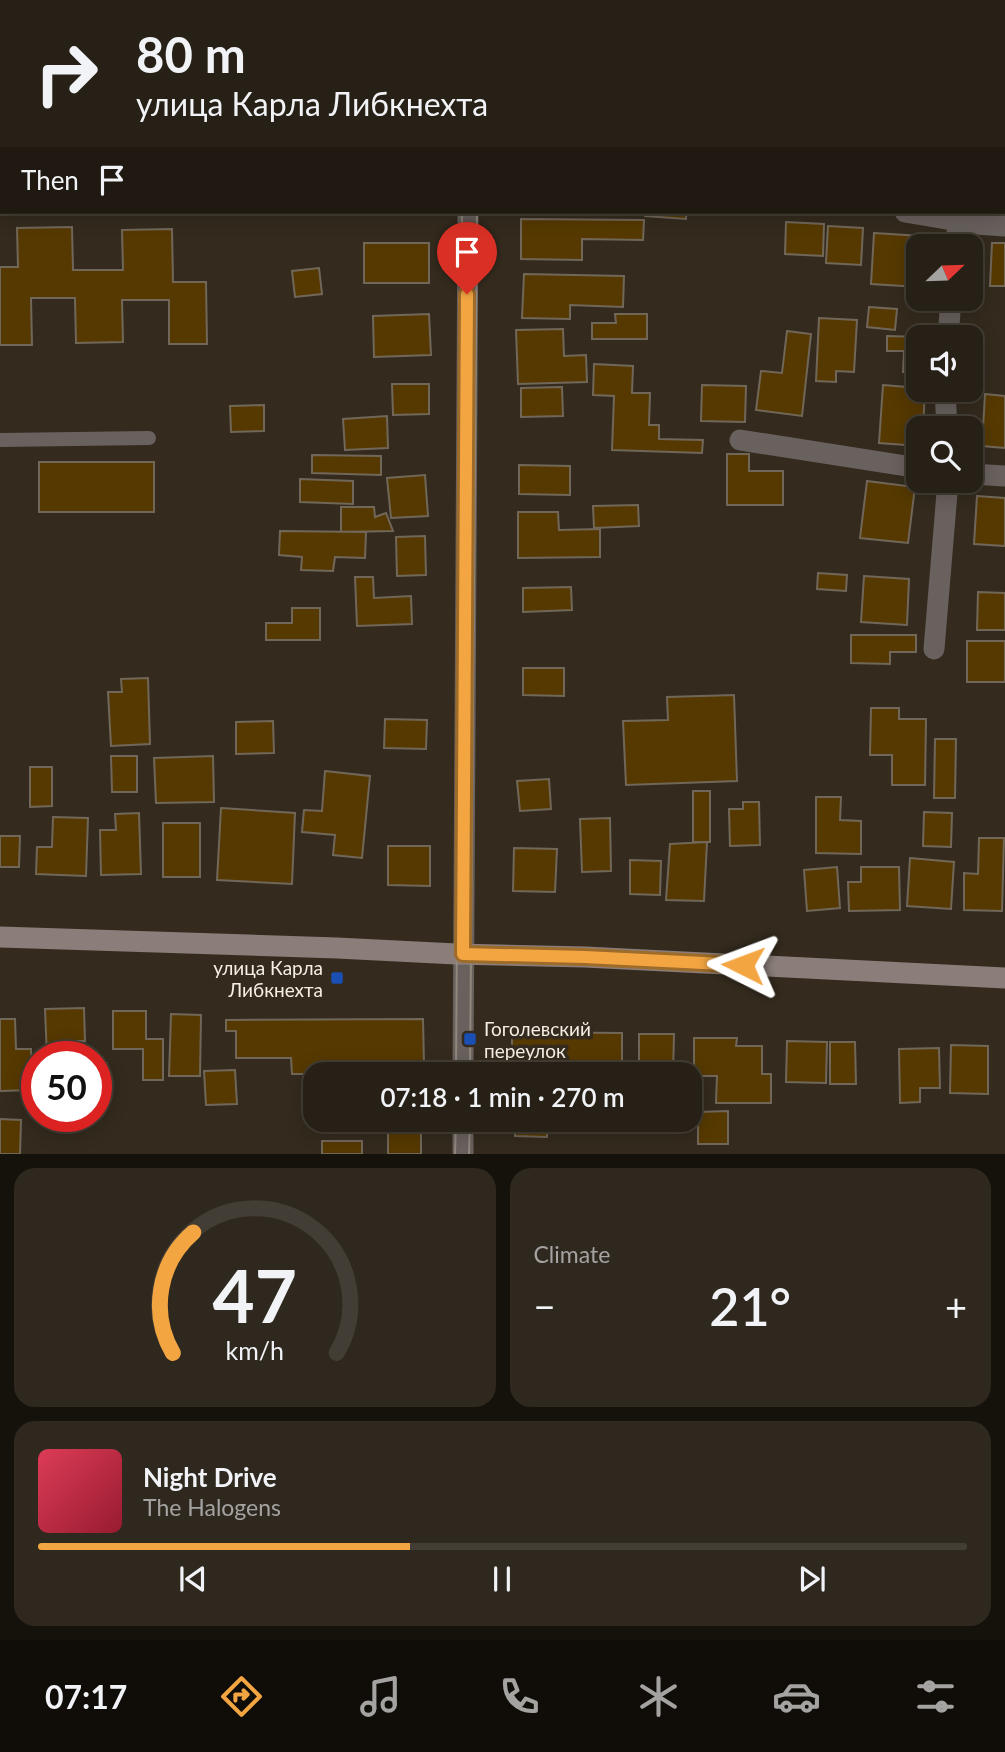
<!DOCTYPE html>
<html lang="en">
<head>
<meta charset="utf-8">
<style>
	:root { --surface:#272016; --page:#2f281f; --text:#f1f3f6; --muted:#a4a3a1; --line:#433e35; --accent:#f2a541 }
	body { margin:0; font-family:Lato,sans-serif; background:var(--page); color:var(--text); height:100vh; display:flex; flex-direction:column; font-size:26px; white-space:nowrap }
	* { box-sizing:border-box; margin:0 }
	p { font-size:23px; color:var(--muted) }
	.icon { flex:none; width:38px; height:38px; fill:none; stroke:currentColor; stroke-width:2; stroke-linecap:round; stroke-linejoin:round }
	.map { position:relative; height:1154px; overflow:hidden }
	.sheet { display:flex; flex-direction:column; gap:14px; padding:14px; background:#15120c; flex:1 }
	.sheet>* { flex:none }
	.top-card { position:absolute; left:0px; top:0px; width:1006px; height:214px; box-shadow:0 4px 18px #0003,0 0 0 2px var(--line); background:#272016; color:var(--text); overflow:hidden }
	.needle { width:46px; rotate:67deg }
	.controls { position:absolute; left:906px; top:234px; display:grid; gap:14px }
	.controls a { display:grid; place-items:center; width:77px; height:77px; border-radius:14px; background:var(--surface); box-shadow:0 4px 18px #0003,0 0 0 2px var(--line); font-size:35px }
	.speed { position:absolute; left:21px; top:1041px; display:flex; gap:14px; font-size:35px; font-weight:700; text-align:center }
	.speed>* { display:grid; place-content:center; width:91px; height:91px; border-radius:50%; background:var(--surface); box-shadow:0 4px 18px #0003,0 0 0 2px var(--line); line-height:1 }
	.speed .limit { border:10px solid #d22; background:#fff; color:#111 }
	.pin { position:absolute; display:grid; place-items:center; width:60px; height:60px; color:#fff; margin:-72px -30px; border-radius:50% 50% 50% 0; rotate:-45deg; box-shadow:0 0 7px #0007 }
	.pin .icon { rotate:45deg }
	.me { position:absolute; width:77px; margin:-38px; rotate:273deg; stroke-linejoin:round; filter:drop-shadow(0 0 5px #0008) }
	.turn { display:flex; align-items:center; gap:24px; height:147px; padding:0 21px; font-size:32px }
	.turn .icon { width:91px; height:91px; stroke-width:2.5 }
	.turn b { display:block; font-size:49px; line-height:60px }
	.then { display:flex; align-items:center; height:66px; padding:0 21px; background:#0003; gap:14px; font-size:26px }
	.big { font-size:52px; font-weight:600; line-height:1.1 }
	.sheet .card { flex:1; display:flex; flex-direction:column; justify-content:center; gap:10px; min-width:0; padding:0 24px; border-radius:21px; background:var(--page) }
	.sheet .dial { align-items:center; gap:0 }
	.dial svg { height:182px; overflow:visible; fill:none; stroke:var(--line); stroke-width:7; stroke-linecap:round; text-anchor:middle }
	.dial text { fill:var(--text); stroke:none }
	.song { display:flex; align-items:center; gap:21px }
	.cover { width:84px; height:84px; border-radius:10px; background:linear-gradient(135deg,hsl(350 70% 55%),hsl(350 70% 35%)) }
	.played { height:7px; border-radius:4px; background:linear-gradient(90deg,var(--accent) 40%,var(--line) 40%) }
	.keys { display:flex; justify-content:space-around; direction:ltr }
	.heat { display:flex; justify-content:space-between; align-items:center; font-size:38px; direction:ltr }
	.sheet .tiles { flex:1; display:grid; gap:14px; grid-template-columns:1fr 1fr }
	.card:last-child { grid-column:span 2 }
	.trip { position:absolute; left:303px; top:1062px; width:399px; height:70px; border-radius:21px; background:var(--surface); box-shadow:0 4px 18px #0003,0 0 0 2px var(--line); font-weight:600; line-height:70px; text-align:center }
	.tabs { display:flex; height:112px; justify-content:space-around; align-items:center; background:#100d09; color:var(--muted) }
	.tabs .icon { width:49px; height:49px }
	.tabs .on { color:var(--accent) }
	.tabs b { font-size:32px; color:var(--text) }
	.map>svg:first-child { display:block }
</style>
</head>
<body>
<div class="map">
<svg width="1005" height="1154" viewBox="0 0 1005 1154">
	<rect width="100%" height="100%" fill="#342b1e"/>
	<g fill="#563900" stroke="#716759" stroke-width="2">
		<rect x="99" y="0" width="52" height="2"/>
		<rect x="383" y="0" width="53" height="2"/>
		<rect x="521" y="0" width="56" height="2"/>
		<rect x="716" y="0" width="59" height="2"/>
		<polygon points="645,212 686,212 686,219 645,216"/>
		<polygon points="521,219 644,220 643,240 582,239 582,260 521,259"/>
		<polygon points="786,222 824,224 823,256 785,254"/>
		<polygon points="828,226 863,228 861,265 826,263"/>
		<polygon points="72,227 73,270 123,270 122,230 172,229 173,282 206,282 207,344 169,344 169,300 122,300 123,342 76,343 75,298 31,298 32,345 0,345 0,267 18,267 17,228"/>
		<polygon points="874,233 937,237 937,247 919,247 919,287 871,284"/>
		<rect x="364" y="243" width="65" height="40"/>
		<polygon points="992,243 1005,243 1005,286 990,286"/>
		<polygon points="319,268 322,294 295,297 292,271"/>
		<polygon points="524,274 624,276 623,307 570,305 570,319 522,318"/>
		<polygon points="869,307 897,309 895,330 867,327"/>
		<polygon points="429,314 431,355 374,357 373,316"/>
		<polygon points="615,314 647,314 647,339 592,339 592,323 616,323"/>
		<polygon points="819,318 857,320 854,372 836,371 836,382 816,381"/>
		<polygon points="563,329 564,356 586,355 587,382 518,384 516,330"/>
		<polygon points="787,331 811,334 802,416 756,410 761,371 782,373"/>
		<polygon points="887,336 926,337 919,338 919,373 903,372 904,351 887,351"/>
		<polygon points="594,364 633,366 632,393 650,393 649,425 659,425 659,439 703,440 702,453 612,450 614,396 593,395"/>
		<polygon points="392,384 429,384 429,414 393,415"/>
		<polygon points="702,385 746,386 745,422 701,421"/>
		<polygon points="883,385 919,388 919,390 925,390 923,429 919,429 919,446 879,443"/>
		<polygon points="562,387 563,416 521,417 521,388"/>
		<polygon points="985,394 1005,396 1005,448 982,446"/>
		<polygon points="264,405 264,431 231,432 230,406"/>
		<polygon points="387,416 388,448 345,450 343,419"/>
		<polygon points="727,454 749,454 749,471 783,471 783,505 727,505"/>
		<polygon points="312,455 381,456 381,475 312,473"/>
		<rect x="39" y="462" width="115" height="50"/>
		<polygon points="519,465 570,466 570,495 519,494"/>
		<polygon points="425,475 428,516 391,518 387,478"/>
		<polygon points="300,479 353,481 353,504 300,502"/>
		<polygon points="867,481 915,487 908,543 860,538"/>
		<polygon points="977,496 1005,498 1005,546 974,544"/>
		<polygon points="638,505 639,526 594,528 593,506"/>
		<polygon points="341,507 374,507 375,517 386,513 393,531 341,532"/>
		<polygon points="518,512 558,512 559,530 600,529 600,557 518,558"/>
		<polygon points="280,531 366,532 365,558 335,557 333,571 301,570 302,557 279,555"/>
		<polygon points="425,536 426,575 397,576 396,537"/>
		<polygon points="818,573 847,575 846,591 817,589"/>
		<polygon points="864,576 909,579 907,625 861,622"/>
		<polygon points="355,577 373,577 374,598 411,596 412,624 357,626"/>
		<polygon points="571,587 572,610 523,612 523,588"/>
		<polygon points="978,592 1005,593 1005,630 977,630"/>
		<polygon points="292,608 320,608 320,640 266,640 266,623 292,623"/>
		<polygon points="851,635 916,635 916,652 890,652 890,664 851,663"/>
		<rect x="967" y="641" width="38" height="41"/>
		<polygon points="523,668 564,668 564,696 523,695"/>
		<polygon points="148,678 150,744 111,746 108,692 122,692 121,679"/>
		<polygon points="734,695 737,781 626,785 623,721 668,720 667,697"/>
		<polygon points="871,708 899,708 899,719 926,719 925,785 892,785 892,755 870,755"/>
		<polygon points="385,719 427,720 426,749 384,748"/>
		<polygon points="273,721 274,753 236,754 236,722"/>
		<polygon points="935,739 956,739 955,798 934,798"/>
		<polygon points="111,756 137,756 137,792 112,792"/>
		<polygon points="213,756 214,802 156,803 154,758"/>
		<polygon points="30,767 52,767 52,806 30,807"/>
		<polygon points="325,771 370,776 362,858 333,855 335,835 302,832 304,810 322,811"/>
		<polygon points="549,779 551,809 520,811 517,781"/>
		<rect x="693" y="791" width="17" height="51"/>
		<polygon points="816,797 841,797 840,820 861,821 861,854 816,853"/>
		<polygon points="743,802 759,802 760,845 730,846 729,809 743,809"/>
		<polygon points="221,808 295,813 292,884 217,880"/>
		<polygon points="924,812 952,813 951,847 923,846"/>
		<polygon points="139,813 141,874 101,875 100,830 116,830 115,814"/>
		<polygon points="53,817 88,818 86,876 36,874 37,847 52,847"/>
		<polygon points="610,818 611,871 582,872 580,819"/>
		<rect x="163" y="823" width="37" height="54"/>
		<polygon points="0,836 20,836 19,867 0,867"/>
		<polygon points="979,838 1004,838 1002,911 964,910 964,873 978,874"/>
		<polygon points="707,842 704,901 666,900 670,844"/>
		<polygon points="388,846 430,846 430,886 388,885"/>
		<polygon points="514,848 557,849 555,892 513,891"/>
		<polygon points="910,858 954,862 951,909 907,906"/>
		<polygon points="630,860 661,861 660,895 630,894"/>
		<polygon points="837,867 840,908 807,911 804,870"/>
		<polygon points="861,867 899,867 900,910 849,911 848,882 861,882"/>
		<polygon points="84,1008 85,1041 75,1041 76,1057 47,1057 45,1009"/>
		<polygon points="113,1011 146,1011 146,1039 163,1039 163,1080 143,1080 143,1049 113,1049"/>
		<polygon points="171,1014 201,1015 200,1076 169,1076"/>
		<polygon points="0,1019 15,1019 16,1049 31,1049 33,1090 0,1091"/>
		<polygon points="423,1019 424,1065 384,1066 384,1072 363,1072 363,1062 345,1062 345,1074 292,1074 291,1058 236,1058 236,1031 226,1031 226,1020"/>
		<polygon points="512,1032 622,1033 622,1071 545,1071 545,1058 512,1057"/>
		<polygon points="639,1034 674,1034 673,1074 639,1074"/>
		<polygon points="694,1038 737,1038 736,1046 762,1046 762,1074 771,1074 771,1103 716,1103 717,1076 694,1076"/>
		<polygon points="787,1041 827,1042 826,1083 786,1082"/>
		<polygon points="830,1042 855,1042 856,1084 830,1084"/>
		<polygon points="951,1045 988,1046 988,1094 950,1093"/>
		<polygon points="939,1048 940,1088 920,1088 920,1102 900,1103 899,1049"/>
		<rect x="96" y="1063" width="11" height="24"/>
		<polygon points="235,1070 237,1104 206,1105 204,1071"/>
		<polygon points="728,1111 728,1144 698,1144 698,1112"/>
		<polygon points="0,1119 21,1120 20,1154 0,1154"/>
		<rect x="388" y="1120" width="33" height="34"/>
		<polygon points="515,1120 548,1120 547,1137 515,1136"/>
		<rect x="322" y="1141" width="40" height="13"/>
	</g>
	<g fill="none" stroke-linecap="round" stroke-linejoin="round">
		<g stroke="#69615e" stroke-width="14">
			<polyline points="160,2 160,0"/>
			<polyline points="0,440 149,438"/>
		</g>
		<g stroke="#69615e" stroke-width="21">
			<polyline points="469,2 469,0"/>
			<polyline points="905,212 976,224 1005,226"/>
			<polyline points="956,247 958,220"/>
			<polyline points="948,338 951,299"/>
			<polyline points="945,390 947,429"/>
			<polyline points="740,440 919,468"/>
			<polyline points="971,474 1005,476"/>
			<polyline points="934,649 948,481"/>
			<polyline points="463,1074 468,212"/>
			<polyline points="463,1154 463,1120"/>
		</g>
		<polyline stroke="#8b7e7a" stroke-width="21" points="0,937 337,948 456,954 585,957 1005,978"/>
		<g stroke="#90887d" stroke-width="2">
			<polyline points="463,2 463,0"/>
			<polyline points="478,2 478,0"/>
			<polyline points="456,1074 462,212"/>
			<polyline points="470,1074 477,212"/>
			<polyline points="455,1154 456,1120"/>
			<polyline points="469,1154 470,1120"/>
		</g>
	</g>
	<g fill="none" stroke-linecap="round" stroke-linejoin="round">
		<g stroke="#9d6b2a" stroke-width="18">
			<polyline id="route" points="467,294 463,954 585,957 743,965"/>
		</g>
		<use href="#route" stroke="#f2a541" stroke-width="12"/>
	</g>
	<g fill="#1a4fb4" stroke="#342b1e" stroke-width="2.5">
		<rect x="330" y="971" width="14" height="14" rx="3.5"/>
		<rect x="463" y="1032" width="14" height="14" rx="3.5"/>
	</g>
	<g text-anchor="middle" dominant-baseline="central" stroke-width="7" stroke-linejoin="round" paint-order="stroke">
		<g font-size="19" fill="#f5efe6" stroke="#342b1e" text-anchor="end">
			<text x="323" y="967">улица Карла<tspan x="323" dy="22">Либкнехта</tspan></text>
			<text x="484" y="1028" text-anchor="start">Гоголевский<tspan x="484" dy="22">переулок</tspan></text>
		</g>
	</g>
</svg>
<div class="controls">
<a><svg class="needle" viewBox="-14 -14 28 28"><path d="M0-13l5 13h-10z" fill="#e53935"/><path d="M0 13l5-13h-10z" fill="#a4a3a1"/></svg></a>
<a><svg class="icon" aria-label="sound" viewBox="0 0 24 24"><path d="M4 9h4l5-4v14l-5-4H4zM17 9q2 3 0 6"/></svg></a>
<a><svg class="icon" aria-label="search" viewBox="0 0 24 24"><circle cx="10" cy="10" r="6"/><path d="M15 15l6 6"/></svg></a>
</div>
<div class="speed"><div class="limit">50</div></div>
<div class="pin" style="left:467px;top:294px;background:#d93025"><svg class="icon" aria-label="arrive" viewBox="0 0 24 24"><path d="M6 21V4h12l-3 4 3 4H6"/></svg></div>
<svg class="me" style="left:743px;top:965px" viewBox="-20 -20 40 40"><path d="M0-17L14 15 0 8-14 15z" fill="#f2a541" stroke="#fff" stroke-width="4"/></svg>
<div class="trip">07:18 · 1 min · 270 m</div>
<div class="top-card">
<div class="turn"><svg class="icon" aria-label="right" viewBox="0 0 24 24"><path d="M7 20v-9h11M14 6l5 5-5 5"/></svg><div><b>80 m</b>улица Карла Либкнехта</div></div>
<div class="then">Then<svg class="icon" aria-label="arrive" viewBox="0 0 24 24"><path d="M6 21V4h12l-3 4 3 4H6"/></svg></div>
</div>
</div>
<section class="sheet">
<div class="tiles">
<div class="card dial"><svg viewBox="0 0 100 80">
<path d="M14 69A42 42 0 1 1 86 69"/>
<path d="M14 69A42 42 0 0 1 23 16" stroke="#f2a541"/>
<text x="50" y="56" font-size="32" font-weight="700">47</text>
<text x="50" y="72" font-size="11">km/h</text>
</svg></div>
<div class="card"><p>Climate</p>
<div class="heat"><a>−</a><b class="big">21°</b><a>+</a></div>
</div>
<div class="card">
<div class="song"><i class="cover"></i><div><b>Night Drive</b><p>The Halogens</p></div></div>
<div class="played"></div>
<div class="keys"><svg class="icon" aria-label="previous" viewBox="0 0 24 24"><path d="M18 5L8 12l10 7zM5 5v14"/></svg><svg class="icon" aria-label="pause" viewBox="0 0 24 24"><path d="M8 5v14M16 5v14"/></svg><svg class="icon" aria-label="next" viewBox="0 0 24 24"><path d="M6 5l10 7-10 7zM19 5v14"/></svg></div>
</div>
</div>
</section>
<nav class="tabs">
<b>07:17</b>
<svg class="icon on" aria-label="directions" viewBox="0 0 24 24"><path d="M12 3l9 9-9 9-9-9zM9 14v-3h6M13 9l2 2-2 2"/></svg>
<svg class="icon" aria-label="music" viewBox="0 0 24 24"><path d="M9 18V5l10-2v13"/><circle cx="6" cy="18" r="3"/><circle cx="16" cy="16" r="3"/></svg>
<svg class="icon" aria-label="phone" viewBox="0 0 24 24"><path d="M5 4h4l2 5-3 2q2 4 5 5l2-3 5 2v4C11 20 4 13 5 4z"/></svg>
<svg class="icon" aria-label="climate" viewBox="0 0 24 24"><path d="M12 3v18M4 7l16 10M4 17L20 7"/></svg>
<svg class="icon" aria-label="car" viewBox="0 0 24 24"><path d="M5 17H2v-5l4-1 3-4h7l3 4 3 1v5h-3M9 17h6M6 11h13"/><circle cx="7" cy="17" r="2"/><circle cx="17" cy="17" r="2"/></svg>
<svg class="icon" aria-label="filters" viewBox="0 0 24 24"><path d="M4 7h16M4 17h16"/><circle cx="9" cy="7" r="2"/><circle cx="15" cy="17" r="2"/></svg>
</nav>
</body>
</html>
